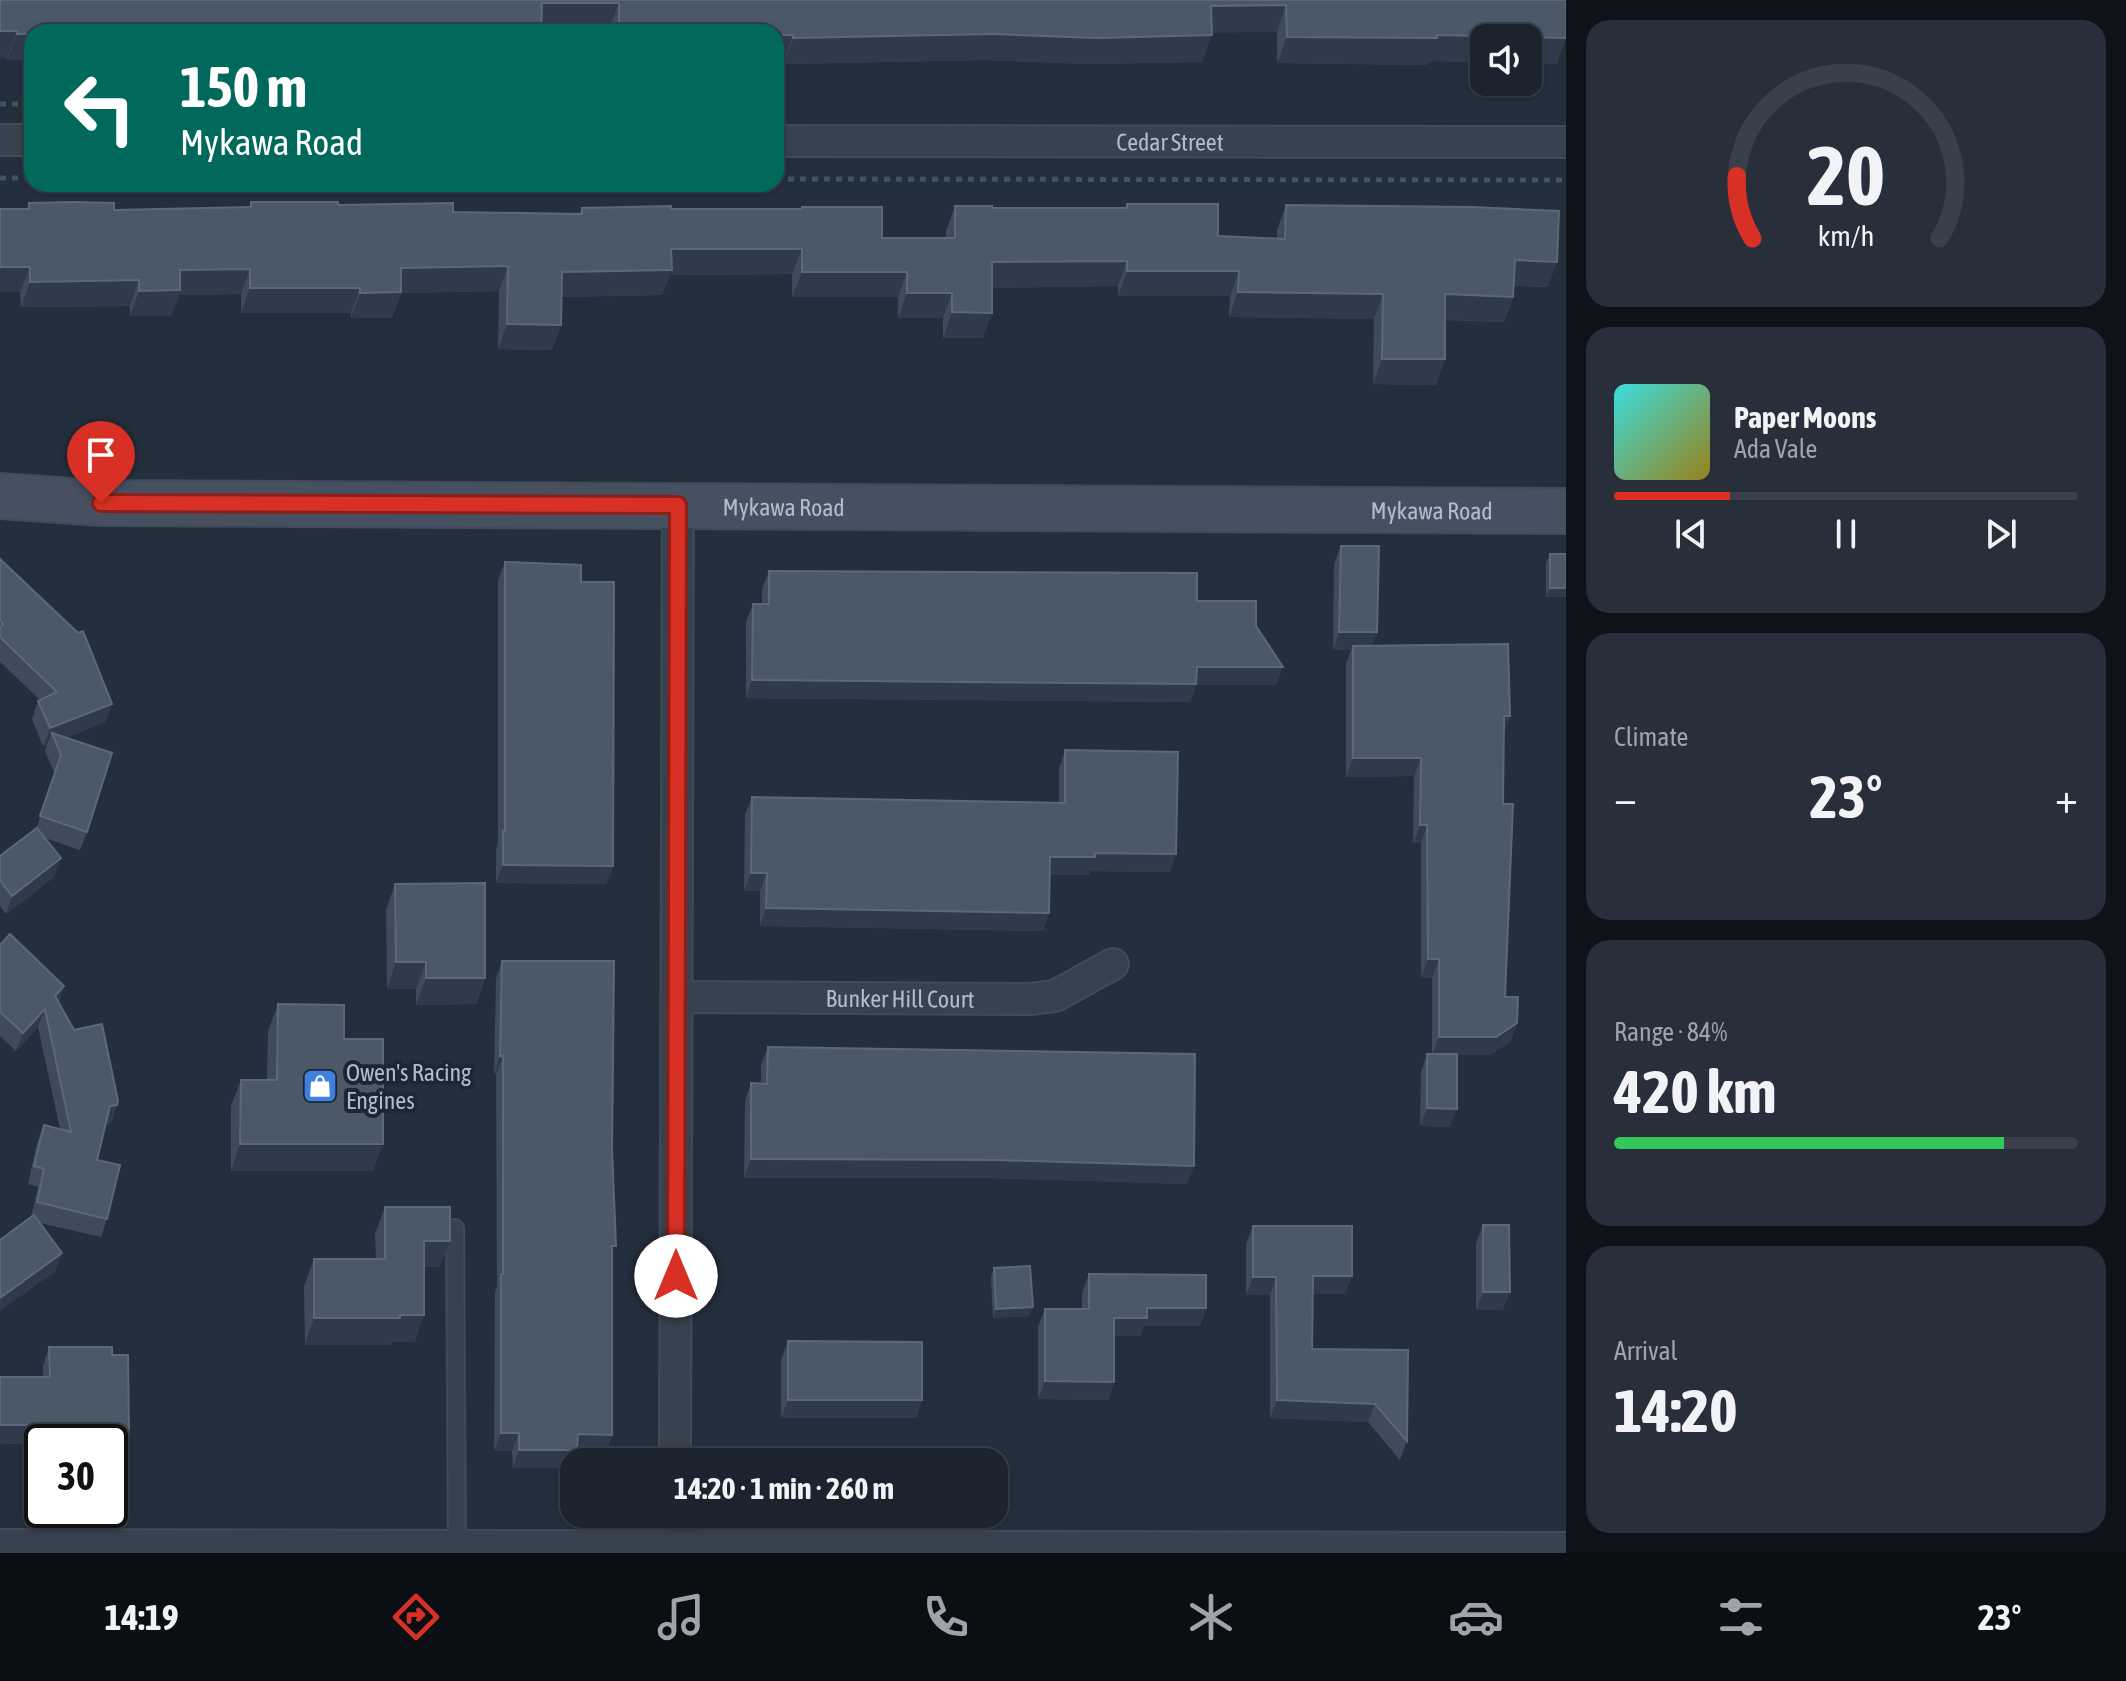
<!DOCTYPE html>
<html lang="en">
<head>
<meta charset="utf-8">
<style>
	:root { --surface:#1b232e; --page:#282f3a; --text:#f1f3f6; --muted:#a0a4aa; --line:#39404a; --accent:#d93025 }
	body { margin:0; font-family:"Asap Condensed",sans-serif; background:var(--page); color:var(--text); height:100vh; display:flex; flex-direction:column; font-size:30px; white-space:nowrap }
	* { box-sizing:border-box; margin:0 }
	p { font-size:26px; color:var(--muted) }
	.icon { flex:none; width:44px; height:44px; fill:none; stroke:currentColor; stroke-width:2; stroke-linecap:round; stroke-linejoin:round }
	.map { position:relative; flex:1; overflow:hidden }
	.details { display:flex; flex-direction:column; gap:20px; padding:20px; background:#0f1319; width:560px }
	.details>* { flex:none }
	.hud { position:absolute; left:24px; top:24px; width:760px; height:168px; border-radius:24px; box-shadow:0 2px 6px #0004,0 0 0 2px var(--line); background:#00695c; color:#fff; overflow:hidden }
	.controls { position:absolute; left:1470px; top:24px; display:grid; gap:16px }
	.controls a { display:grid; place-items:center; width:72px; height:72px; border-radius:16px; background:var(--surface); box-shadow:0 2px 6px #0004,0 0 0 2px var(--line); font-size:40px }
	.speed { position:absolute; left:24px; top:1424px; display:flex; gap:16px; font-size:40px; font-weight:700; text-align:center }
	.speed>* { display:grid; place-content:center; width:104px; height:104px; border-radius:50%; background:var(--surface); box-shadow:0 2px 6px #0004,0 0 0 2px var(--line); line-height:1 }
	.speed .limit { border:4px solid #111; border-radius:12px; background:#fff; color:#111 }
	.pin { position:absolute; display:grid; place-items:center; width:68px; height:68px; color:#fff; margin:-82px -34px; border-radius:50% 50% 50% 0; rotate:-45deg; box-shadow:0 0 8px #0007 }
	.pin .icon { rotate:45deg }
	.me { position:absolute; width:88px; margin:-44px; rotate:0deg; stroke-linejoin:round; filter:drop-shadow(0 0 6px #0008) }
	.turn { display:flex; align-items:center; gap:28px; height:168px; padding:0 24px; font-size:36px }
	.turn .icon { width:104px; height:104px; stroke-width:2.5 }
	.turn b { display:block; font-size:56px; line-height:68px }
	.big { font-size:60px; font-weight:700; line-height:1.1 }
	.details .tile { flex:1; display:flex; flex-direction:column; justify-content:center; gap:12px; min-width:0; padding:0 28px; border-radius:24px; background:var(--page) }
	.details .dial { align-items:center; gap:0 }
	.dial svg { height:208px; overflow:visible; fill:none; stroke:var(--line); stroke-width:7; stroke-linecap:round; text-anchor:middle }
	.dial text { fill:var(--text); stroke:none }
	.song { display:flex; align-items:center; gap:24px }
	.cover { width:96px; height:96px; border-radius:12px; background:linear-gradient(135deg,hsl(180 70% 55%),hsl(50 70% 35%)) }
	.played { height:8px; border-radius:4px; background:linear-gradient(90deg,var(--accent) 25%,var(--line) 25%) }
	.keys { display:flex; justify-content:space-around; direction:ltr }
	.heat { display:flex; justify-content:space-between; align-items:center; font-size:44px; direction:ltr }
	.charge { height:12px; border-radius:6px; background:linear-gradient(90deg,#34c759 84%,var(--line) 0) }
	.trip { position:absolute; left:560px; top:1448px; width:448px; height:80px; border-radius:24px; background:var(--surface); box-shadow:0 2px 6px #0004,0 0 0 2px var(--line); font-weight:700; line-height:80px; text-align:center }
	.menu { display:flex; height:128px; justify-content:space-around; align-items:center; background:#0b0e12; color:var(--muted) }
	.menu .icon { width:56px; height:56px }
	.menu .selected { color:var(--accent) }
	.menu b { font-size:36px; color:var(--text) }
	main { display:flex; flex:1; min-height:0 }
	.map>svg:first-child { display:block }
</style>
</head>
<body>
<main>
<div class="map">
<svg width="1566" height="1553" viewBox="0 0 1566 1553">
	<rect width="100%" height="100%" fill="#242f3e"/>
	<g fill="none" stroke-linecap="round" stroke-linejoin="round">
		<g stroke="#414a57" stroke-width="20">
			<polyline id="service" points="455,1228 457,1546"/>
		</g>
		<g stroke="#414a57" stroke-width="34">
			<g id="minor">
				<polyline points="0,140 32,140"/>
				<path id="s1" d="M776 141 1566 142"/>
				<path id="s2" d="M678 997 1030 999 1055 996 1113 964"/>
				<polyline points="675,1462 678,505"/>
				<polyline points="680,1514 690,1553"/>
				<polyline points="0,1545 1566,1548"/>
			</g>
		</g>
		<g stroke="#414a57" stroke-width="48">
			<g id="secondary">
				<path id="s3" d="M0 496 101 503 1566 511"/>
			</g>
		</g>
		<g stroke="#3f5557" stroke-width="5" stroke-dasharray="6 6" stroke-linecap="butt">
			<polyline points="0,104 23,104"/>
			<polyline points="0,178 32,178"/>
			<polyline points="776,179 1566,180"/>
		</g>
		<use href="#service" stroke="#38414e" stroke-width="16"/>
		<use href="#minor" stroke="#38414e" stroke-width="30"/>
		<use href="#secondary" stroke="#465061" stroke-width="44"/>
	</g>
	<g fill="#3f4b5c">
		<polygon points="0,0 1566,0 1557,64 1528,63 1528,38 1484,38 1484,62 1429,61 1427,65 1277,63 1277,32 1212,32 1202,62 1088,64 984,60 784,64 784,61 776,61 776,32 609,32 609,29 32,32 32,60 7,60 7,58 0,58"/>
		<polygon points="251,202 453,212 579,214 582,208 801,209 802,207 882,238 946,238 946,231 955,206 992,208 1125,208 1127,204 1218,236 1277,238 1277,230 1286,205 1548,287 1513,286 1513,297 1504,322 1445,320 1445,359 1436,385 1373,384 1374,319 1229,317 1230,296 1118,296 1118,286 992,288 983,338 943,338 943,318 898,318 898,297 792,297 792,274 670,275 662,295 562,297 561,325 552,350 498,349 499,291 401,293 392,318 351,318 351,313 241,313 241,294 179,295 171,316 130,316 130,306 21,307 20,292 27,209 29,203 114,210 249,207"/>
		<polygon points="1341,546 1377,632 1372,646 1504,734 1503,804 1505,997 1517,1023 1511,1041 1490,1055 1457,1055 1450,1127 1420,1126 1421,1072 1427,1054 1432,1054 1432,978 1421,977 1421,843 1413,843 1414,776 1346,777 1346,664 1351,650 1333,650 1334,564"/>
		<polygon points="1550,554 1566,554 1566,597 1546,597 1546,563"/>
		<polygon points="0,559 112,704 105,722 66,738 87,832 80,850 45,838 54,877 6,914 0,906 0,856 36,829 55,774 45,751 47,745 43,746 32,719 38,701 40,700 0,662"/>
		<polygon points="505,562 581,582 613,866 606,884 496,883 496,849 498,843 498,580"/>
		<polygon points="769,571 1197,601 1256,626 1276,685 1196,685 1190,702 746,698 746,622 753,604 762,604 762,589"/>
		<polygon points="1065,750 1170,872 1090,871 1088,875 1050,875 1043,931 760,926 760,891 744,891 745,815 752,797 1059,803 1059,769"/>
		<polygon points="395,884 485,978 476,1004 416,1005 416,989 387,989 386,910"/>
		<polygon points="0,945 64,986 59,1002 117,1105 111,1123 106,1124 97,1160 107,1219 101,1237 40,1223 62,1253 55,1271 0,1311 0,1240 31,1217 38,1187 28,1184 37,1143 44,1125 60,1129 38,1027 16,1051 0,1036"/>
		<polygon points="502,961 612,1149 612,1435 606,1453 576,1453 571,1468 513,1468 512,1451 494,1451 495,1292 497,1286 496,1075 494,1075 496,979"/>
		<polygon points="278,1004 344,1039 373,1171 231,1171 231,1106 241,1080 267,1080 268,1031"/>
		<polygon points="768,1047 1194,1166 1187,1184 991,1178 744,1178 745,1101 751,1083 761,1083 761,1065"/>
		<polygon points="385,1207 440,1267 424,1267 415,1342 392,1342 391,1345 305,1345 304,1286 314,1259 376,1259 375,1234"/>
		<polygon points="1483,1225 1503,1310 1476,1310 1476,1244"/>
		<polygon points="1253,1226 1352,1276 1345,1294 1313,1294 1312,1349 1408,1350 1407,1441 1400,1460 1368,1422 1270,1418 1270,1295 1246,1295 1246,1244"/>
		<polygon points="994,1268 1029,1316 993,1318 991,1278"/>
		<polygon points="1089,1274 1206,1308 1200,1326 1144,1326 1140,1336 1114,1336 1114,1382 1108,1400 1038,1399 1038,1327 1045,1309 1082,1309 1082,1293"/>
		<polygon points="788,1341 922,1400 916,1418 781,1418 781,1360"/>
		<polygon points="49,1347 112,1355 129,1437 122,1455 110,1455 110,1442 0,1444 0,1377 43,1377 43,1366"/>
	</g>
	<g fill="#2f3b4b">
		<polygon points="542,3 619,3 609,29 533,29"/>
		<polygon points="1286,5 1277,32 1202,33 1211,6"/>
		<polygon points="319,29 439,31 458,32 317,32"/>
		<polygon points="0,31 17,31 7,58 0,58"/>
		<polygon points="215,31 258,32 139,32"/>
		<polygon points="17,34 32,34 32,60 7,60"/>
		<polygon points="993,34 1212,35 1202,62 1088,64 984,60 784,64 793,38"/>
		<polygon points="776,35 793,35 784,61 776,61"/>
		<polygon points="1437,35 1566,38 1557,64 1528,63 1528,38 1484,38 1484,62 1429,61 1427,65 1277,63 1287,37"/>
		<polygon points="671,249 802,249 792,274 670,275 662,295 553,297 562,272"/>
		<polygon points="1515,260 1557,262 1548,287 1505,285"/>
		<polygon points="1127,261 1118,286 983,288 992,262"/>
		<polygon points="508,266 499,291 401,293 392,318 351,318 360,293 401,268"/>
		<polygon points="0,267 30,267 20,292 0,292"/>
		<polygon points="250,269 241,294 179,295 171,316 130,316 139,291 180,270"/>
		<polygon points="1127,271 1239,271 1230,296 1118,296"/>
		<polygon points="802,272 907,272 898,297 792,297"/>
		<polygon points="139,280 130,306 21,307 30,282"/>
		<polygon points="250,288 360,288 351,313 241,313"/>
		<polygon points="1238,292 1383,294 1374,319 1229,317"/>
		<polygon points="907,293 952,293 943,318 898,318"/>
		<polygon points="1445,294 1513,297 1504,322 1436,319"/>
		<polygon points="952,312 992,313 983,338 943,338"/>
		<polygon points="507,324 561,325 552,350 498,349"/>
		<polygon points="1382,359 1445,359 1436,385 1373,384"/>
		<polygon points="1550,588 1566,588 1566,597 1546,597"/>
		<polygon points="1339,632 1377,632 1371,650 1353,646 1351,650 1333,650"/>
		<polygon points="1197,667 1283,667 1276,685 1196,685 1190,702 746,698 752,680"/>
		<polygon points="112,704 105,722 55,742 52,733 47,745 43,746 50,728"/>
		<polygon points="1504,716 1510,716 1504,734"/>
		<polygon points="1353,758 1421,758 1414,776 1346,777"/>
		<polygon points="1420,825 1427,825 1421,843 1413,843"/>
		<polygon points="1095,853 1176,854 1170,872 1090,871 1088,875 1044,875 1050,857"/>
		<polygon points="61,858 54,877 6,914 12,896"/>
		<polygon points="503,865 613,866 606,884 496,883"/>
		<polygon points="751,873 767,873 760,891 744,891"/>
		<polygon points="766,908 1049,913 1043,931 760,926"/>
		<polygon points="1428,959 1439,959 1432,978 1421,977"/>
		<polygon points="396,962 426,962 416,989 387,989"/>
		<polygon points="426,978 485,978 476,1004 416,1005"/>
		<polygon points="64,986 58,1005 55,996"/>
		<polygon points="45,1009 38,1027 16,1051 23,1033"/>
		<polygon points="1517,1023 1511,1041 1490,1055 1432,1055 1439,1037"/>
		<polygon points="500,1056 503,1056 496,1075 494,1075"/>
		<polygon points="117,1105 111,1123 103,1124 110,1106"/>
		<polygon points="1427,1108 1457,1109 1450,1127 1420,1126"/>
		<polygon points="240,1144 383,1144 373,1171 231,1171"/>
		<polygon points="751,1159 997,1160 1194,1166 1187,1184 991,1178 744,1178"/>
		<polygon points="424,1241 450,1241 440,1267 414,1267"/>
		<polygon points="62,1253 55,1271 0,1311 0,1298"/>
		<polygon points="1313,1276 1352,1276 1345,1294 1307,1294"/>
		<polygon points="1253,1277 1276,1277 1270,1295 1246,1295"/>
		<polygon points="1483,1292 1510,1292 1503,1310 1476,1310"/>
		<polygon points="1033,1307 1029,1316 993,1318 996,1309"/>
		<polygon points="1147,1308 1206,1308 1200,1326 1144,1326 1140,1336 1108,1336 1114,1318"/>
		<polygon points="400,1315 424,1315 415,1342 392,1342 391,1345 305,1345 314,1318"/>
		<polygon points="1045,1381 1114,1382 1108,1400 1038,1399"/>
		<polygon points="788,1400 922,1400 916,1418 781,1418"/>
		<polygon points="1277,1400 1375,1404 1368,1422 1270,1418"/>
		<polygon points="0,1425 92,1425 86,1442 0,1444"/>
		<polygon points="501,1433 519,1433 512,1451 494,1451"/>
		<polygon points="578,1434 612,1435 606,1453 576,1453 571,1468 513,1468 519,1450"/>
		<polygon points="92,1437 129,1437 122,1455 110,1455 110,1442 90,1442"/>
	</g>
	<g fill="#4b5868" stroke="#5c6777" stroke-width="2">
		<polygon points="0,0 1566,0 1566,38 1437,35 1437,38 1287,37 1286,5 1211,6 1212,35 1098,38 993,34 793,38 793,35 776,35 776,32 706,32 657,30 657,32 619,32 619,3 542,3 541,32 458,32 319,29 318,32 215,31 32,32 32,34 17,34 17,31 0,31"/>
		<polygon points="73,202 114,203 114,210 251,207 251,202 338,202 338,205 453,203 453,212 582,214 582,208 671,206 671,209 802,209 802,207 882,207 882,238 955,238 955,206 992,206 992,208 1127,208 1127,204 1218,204 1218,236 1285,239 1286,205 1472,207 1559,211 1557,262 1515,260 1513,297 1445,294 1445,359 1382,359 1383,294 1238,292 1239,271 1127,271 1127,261 992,262 992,313 952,312 952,293 907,293 907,272 802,272 802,249 671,249 672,270 562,272 561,325 507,324 508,266 401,268 401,292 360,293 360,288 250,288 250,269 180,270 180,290 139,291 139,280 30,282 30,267 0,267 0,209 29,209 29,203"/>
		<polygon points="1341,546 1379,546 1377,632 1339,632"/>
		<rect x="1550" y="554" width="16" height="34"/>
		<polygon points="0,559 78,633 83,631 112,704 50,728 38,701 57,692 0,637 0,627 3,624 0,621"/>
		<polygon points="505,562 581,565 581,582 614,582 613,866 503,865 503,831 505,831"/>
		<polygon points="769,571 1197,573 1197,601 1256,601 1256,626 1283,667 1197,667 1196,684 752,680 753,604 769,604"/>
		<polygon points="1508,644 1510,716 1504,716 1503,804 1513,804 1505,997 1518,997 1517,1023 1496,1037 1439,1037 1439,959 1428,959 1427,825 1420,825 1421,758 1353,758 1353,646"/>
		<polygon points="52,733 112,753 87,832 40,816 61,755"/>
		<polygon points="1065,750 1178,752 1176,854 1095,853 1095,857 1050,857 1049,913 766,908 767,873 751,873 752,797 1065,803"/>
		<polygon points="37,828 61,858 12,896 0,880 0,856"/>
		<polygon points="485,883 485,978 426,978 426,962 396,962 395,884"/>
		<polygon points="10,934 64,986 55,996 74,1030 102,1024 118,1101 117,1105 110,1106 97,1160 120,1165 107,1219 37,1202 44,1169 34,1166 44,1125 71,1132 45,1009 23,1033 0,1012 0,945"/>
		<polygon points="502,961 614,961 612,1149 616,1246 612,1246 612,1435 578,1434 577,1450 519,1450 519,1433 501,1433 501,1274 503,1274 503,1056 500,1056"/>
		<polygon points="278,1004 344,1005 344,1039 383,1039 383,1144 240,1144 241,1080 277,1080"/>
		<polygon points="768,1047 1195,1054 1194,1166 997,1160 751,1159 751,1083 767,1084"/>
		<polygon points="1427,1054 1457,1054 1457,1109 1427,1108"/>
		<polygon points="385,1207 450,1207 450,1241 424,1241 424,1315 400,1315 400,1318 314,1318 314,1259 385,1259"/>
		<polygon points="34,1215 62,1253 0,1298 0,1240"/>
		<polygon points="1483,1225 1509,1225 1510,1292 1483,1292"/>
		<polygon points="1253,1226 1352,1226 1352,1276 1313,1276 1312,1349 1408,1350 1407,1441 1375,1404 1277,1400 1276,1277 1253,1277"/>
		<polygon points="1030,1266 1033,1307 996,1309 994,1268"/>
		<polygon points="1089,1274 1206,1275 1206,1308 1147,1308 1147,1318 1114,1318 1114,1382 1045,1381 1045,1309 1089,1309"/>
		<polygon points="788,1341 922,1342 922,1400 788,1400"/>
		<polygon points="49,1347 112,1347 112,1355 128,1355 129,1437 92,1437 92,1425 0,1425 0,1377 50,1377"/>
	</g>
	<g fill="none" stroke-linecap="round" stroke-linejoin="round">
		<g stroke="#8d1f18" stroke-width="20">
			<polyline id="route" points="101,503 678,505 676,1276"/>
		</g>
		<use href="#route" stroke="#d93025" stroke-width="14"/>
	</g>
	<defs>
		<g id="shop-square" transform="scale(1.8)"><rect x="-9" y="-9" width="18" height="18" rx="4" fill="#3f7fe0" stroke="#1d2633"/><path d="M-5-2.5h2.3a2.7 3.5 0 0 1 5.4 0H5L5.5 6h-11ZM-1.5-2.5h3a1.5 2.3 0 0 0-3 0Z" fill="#fff"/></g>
	</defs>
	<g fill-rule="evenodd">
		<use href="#shop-square" x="320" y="1086"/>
	</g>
	<g text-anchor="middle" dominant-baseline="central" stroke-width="8" stroke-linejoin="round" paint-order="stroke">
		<g font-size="24" fill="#b4bcc9" stroke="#1d2633">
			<text stroke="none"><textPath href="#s1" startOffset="394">Cedar Street</textPath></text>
			<text stroke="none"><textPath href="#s3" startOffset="784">Mykawa Road</textPath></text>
			<text stroke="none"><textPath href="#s3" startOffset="1432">Mykawa Road</textPath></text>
			<text stroke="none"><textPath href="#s2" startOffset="222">Bunker Hill Court</textPath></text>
		</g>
		<g font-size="24" fill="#b4bcc9" stroke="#1d2633" text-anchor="start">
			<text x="346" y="1072">Owen's Racing<tspan x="346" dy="28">Engines</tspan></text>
		</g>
	</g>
</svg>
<div class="controls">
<a><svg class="icon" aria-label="sound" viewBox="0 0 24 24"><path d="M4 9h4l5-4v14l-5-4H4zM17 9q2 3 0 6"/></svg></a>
</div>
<div class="speed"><div class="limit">30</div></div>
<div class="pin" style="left:101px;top:503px;background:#d93025"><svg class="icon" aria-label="arrive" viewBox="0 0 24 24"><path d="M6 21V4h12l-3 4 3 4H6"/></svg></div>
<svg class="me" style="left:676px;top:1276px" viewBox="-20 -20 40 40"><circle r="19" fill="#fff"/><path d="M0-13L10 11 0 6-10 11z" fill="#d93025"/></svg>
<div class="trip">14:20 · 1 min · 260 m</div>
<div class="hud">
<div class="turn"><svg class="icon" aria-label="left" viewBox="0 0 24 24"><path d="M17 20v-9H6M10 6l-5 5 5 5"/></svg><div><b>150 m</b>Mykawa Road</div></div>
</div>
</div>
<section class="details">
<div class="tile dial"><svg viewBox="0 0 100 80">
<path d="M14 69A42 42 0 1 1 86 69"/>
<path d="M14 69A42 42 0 0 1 8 45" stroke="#d93025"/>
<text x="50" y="56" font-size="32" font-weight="700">20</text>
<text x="50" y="72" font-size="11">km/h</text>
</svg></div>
<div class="tile">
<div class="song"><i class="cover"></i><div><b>Paper Moons</b><p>Ada Vale</p></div></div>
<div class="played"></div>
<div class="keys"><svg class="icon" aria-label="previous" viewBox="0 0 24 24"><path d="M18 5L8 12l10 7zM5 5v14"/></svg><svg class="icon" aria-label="pause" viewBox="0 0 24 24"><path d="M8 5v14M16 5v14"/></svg><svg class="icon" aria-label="next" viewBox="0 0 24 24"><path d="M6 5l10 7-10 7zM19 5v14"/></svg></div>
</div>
<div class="tile"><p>Climate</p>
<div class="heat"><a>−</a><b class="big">23°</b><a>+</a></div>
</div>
<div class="tile"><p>Range · 84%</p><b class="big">420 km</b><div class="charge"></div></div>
<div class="tile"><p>Arrival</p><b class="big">14:20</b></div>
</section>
</main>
<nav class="menu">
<b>14:19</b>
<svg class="icon selected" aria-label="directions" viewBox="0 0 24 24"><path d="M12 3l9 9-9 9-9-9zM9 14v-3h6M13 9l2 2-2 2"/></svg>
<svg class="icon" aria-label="music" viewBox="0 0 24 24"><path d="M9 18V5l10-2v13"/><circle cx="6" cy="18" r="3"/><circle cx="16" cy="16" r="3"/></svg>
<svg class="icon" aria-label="phone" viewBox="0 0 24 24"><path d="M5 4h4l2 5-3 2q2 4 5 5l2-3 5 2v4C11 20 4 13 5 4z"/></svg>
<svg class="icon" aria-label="climate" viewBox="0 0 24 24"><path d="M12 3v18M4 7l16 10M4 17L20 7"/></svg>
<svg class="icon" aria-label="car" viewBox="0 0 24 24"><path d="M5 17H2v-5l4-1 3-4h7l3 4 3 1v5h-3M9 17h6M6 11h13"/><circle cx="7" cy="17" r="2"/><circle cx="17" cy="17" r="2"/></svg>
<svg class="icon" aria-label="filters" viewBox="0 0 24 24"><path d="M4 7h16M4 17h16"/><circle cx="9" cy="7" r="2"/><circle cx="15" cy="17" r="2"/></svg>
<b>23°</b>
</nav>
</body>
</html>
